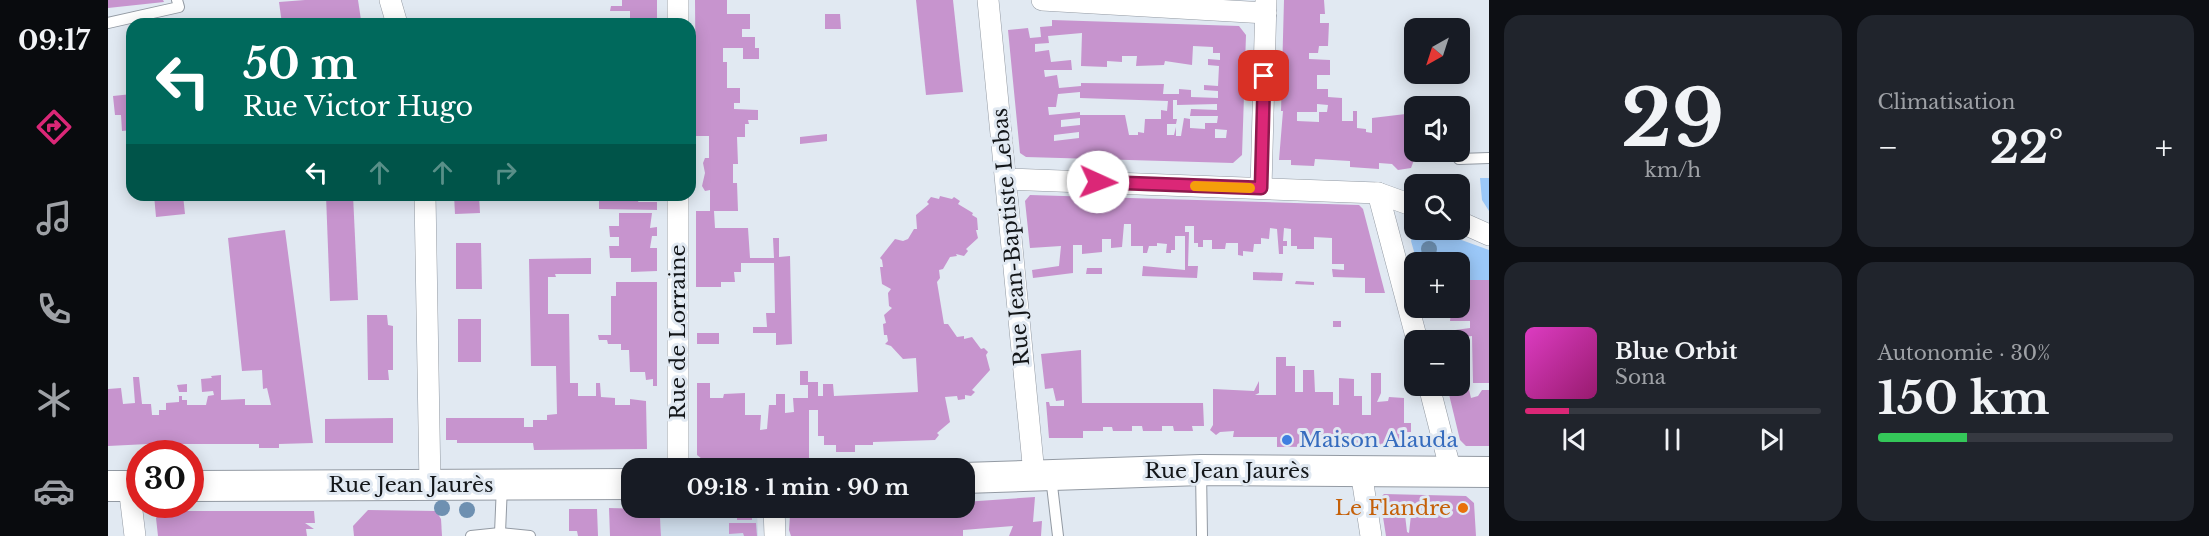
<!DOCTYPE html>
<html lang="fr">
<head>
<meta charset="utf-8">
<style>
	:root { --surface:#171b24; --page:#20242c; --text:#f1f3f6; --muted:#9ea1a6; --line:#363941; --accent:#db2777 }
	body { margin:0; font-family:"Libre Baskerville",serif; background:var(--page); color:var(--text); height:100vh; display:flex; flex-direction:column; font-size:22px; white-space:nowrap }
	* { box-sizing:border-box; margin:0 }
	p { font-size:20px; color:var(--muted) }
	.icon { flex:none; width:33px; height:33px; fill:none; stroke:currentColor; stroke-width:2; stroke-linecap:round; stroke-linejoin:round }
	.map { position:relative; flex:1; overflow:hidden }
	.panel { display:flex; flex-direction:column; gap:15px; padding:15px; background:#0d0f14; width:720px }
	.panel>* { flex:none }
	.top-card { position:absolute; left:18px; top:18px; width:570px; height:183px; border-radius:18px; box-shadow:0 3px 15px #0003; background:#00695c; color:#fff; overflow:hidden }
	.needle { width:39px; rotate:219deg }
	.tools { position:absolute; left:1296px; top:18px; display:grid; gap:12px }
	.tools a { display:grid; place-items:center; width:66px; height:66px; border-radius:12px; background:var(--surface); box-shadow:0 3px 15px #0003; font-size:30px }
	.speed { position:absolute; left:18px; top:440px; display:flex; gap:12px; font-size:30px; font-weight:700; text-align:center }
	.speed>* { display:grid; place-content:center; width:78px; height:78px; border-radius:50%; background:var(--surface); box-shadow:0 3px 15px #0003; line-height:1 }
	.speed .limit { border:9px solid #d22; background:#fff; color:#111 }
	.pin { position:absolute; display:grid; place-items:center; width:51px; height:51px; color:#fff; margin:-26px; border-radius:12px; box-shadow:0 3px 9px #0006 }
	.me { position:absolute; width:66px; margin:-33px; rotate:92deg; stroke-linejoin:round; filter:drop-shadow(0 0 4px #0008) }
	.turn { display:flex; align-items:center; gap:21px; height:126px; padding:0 18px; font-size:27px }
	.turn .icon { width:78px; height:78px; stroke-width:2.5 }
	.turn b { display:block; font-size:42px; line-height:51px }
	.lanes { display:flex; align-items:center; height:57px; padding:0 18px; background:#0003; justify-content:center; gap:30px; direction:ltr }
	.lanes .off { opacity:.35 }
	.big { font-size:45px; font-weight:700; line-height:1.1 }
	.panel .tile { flex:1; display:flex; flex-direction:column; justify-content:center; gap:9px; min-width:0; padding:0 21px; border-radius:18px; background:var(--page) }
	.panel .dial { align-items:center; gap:0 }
	.dial b { font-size:78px; line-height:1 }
	.song { display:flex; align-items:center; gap:18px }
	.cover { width:72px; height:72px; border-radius:9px; background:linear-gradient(135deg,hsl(310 70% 55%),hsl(320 70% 35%)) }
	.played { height:6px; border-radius:3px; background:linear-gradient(90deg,var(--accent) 15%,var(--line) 15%) }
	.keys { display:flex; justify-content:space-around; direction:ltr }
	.heat { display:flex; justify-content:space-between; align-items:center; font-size:33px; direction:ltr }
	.charge { height:9px; border-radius:4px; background:linear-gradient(90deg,#34c759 30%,var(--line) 0) }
	.panel .tiles { flex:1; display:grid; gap:15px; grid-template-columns:repeat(2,1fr) }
	.trip { position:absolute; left:513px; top:458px; width:354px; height:60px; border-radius:18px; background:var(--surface); box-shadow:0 3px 15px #0003; font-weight:700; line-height:60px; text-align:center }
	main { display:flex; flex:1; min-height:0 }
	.tabs { display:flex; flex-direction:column; width:108px; justify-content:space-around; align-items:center; background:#090b0e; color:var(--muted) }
	.tabs .icon { width:42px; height:42px }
	.tabs .selected { color:var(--accent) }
	.tabs b { font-size:27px; color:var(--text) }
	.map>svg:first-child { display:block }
</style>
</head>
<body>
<main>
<nav class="tabs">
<b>09:17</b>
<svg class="icon selected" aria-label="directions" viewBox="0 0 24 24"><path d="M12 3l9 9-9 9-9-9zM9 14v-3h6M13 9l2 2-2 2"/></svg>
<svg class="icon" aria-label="music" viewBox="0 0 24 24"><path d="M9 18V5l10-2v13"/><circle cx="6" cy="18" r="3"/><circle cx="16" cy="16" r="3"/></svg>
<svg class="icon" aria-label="phone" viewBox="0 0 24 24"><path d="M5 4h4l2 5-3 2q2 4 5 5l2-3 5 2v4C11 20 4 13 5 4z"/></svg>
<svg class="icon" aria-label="climate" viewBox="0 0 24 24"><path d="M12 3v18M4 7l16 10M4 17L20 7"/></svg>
<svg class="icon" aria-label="car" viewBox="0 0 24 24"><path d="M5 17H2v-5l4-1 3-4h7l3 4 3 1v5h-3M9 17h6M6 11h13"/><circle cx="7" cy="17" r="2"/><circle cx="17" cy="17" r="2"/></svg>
</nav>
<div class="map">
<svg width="1381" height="536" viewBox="0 0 1381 536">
	<rect width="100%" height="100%" fill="#e1e9f2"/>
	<polygon fill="#cedcea" points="649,511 650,536 553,536 552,517"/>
	<g fill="#9bc8f8">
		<polygon points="1372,178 1381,178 1381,211 1374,200"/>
		<polygon points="1307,230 1326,230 1381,250 1381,280 1352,280 1352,262 1309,262 1303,241"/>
	</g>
	<g fill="#c794ce" fill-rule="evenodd">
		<polygon points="0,0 55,0 56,2 0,8"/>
		<polygon points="197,0 250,0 253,20 212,24 174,24 171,2"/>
		<polygon points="514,0 549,0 549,24 522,24 522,11 502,11 503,6 514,6"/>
		<polygon points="587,0 619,0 619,14 642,14 642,29 634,29 634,37 647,37 647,48 651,48 651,59 635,59 635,48 615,48 615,62 619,62 619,88 632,88 632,103 626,103 626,109 650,110 650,120 640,120 641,124 637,124 637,137 629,137 630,164 625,164 625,183 629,183 630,211 606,211 607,228 640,228 642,258 666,258 665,238 671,238 671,257 682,256 684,344 668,345 668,333 645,333 645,327 659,327 658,313 667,313 666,263 633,263 633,272 626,272 627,282 613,282 613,287 588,287 588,211 602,211 602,190 597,191 594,186 597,173 595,163 597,158 601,158 601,136 588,136"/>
		<polygon points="808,0 845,0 855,92 818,95"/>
		<path d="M1176 0H1216L1217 14H1212V23H1221L1220 46H1211L1210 53H1201V59L1222 60V75H1209V89H1220V97L1234 98V121H1245V111H1249V128L1258 129V132L1264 133V118L1306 113V152H1317L1313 162 1306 160 1303 168 1290 170 1284 164 1271 163V169L1242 167V161L1207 159 1206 166 1183 165V160H1171L1175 111H1173ZM1209 104 1220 105 1219 112H1211V122L1189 121V112H1209Z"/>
		<polygon points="717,14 732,14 733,29 717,29"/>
		<polygon points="343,19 344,24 323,24 323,23"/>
		<path d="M944 20 1131 26 1138 35 1134 155 1125 163 918 157 912 153 900 30 920 28 922 38 933 37 932 27 944 26ZM974 33 973 66 999 67V61L1014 62V56H1029L1028 66 1056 65 1057 61 1084 65 1085 46 1105 47V53H1112V60L1100 59V65L1111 66 1110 86 1096 85V90L1110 91V98L1083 97V90L1071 89V94H1055L1056 84 973 83V86L951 88 949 75 937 77 936 70H964L963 60 943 62 941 50 927 52V44L941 43 940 36ZM972 92V98L1060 101 1059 111 1053 110V119H1037L1036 133 1030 132V135H1021L1017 115H972V112L941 115 940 107H948L950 94ZM1065 100H1069V105L1109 104V110L1083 109 1082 116H1110L1109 123H1097V129L1082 128V119L1076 118 1073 136H1068V127L1066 135H1059V124H1068L1069 119H1065ZM972 118V125L953 127V120ZM1107 129 1119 130 1118 138H1107ZM971 132V138L946 141V135Z"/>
		<polygon points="24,94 24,130 14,131 13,115 7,115 5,96"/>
		<polygon points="719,134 719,141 692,144 692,137"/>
		<polygon points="46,195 75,195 77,214 48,217"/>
		<polygon points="218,195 245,195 250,300 222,301"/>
		<polygon points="346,195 371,195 372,213 347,214"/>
		<polygon points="499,195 533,195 530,202 549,202 549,210 491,209 491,199 499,198"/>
		<polygon points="922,195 1251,205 1255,209 1277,293 1257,293 1257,278 1225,277 1224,269 1236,270 1236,264 1224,264 1224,238 1206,237 1206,249 1189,249 1189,246 1183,246 1183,229 1176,228 1175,241 1179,241 1179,246 1175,246 1175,254 1171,254 1169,229 1162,228 1161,239 1153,238 1153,244 1146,244 1145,252 1135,251 1135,256 1130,255 1130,243 1118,243 1117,249 1104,249 1104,240 1095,240 1095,247 1090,247 1090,243 1086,243 1086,226 1077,226 1077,232 1081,232 1080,266 1090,266 1089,278 1034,276 1035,266 1077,270 1077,236 1067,236 1067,250 1063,250 1063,253 1058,253 1059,244 1049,243 1049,246 1041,246 1039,253 1035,253 1035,246 1023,246 1023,224 1016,224 1014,247 1003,248 1003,239 994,239 994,252 974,254 974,245 965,245 965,273 925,278 924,270 951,266 953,246 922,248 917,201"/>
		<polygon points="832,196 844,199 846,197 852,201 850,204 865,213 864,215 869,218 870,230 868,230 870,238 858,249 860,251 856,256 848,254 849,256 842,257 835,269 831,270 832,278 829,282 836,324 840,324 849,337 856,336 856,339 864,337 873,349 876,348 880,352 878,355 882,370 864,390 867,392 863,396 857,395 857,399 850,400 849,396 837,397 842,422 829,433 831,435 827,440 765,442 765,445 747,445 747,452 728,452 728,445 716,445 716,436 710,436 710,410 701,410 701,458 594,459 589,455 589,383 602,383 602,398 615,398 616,394 637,393 637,415 653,415 652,430 659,429 661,405 668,405 668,394 677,394 677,413 686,412 685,398 700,398 700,385 692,385 692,371 700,371 700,382 710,382 710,396 715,396 715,384 725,384 726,396 810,392 808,358 795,359 783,346 777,344 780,341 779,335 776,335 775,324 778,323 776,315 784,308 781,306 780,293 783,289 774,284 772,267 775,267 774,260 772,258 787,239 795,241 800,239 806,229 809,229 808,215 821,204 819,202 823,197 831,199"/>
		<polygon points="511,213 544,213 542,228 549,227 549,236 544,236 542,248 549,248 549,271 523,272 523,258 502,258 501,246 511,246 511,237 502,237 501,226 511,226"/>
		<polygon points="177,230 205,443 171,444 171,448 151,448 151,444 58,444 58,448 40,448 40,444 0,446 0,389 13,388 15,404 27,403 25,377 31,377 34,404 43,404 44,415 51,415 51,410 58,410 58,403 71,402 71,396 74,396 74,400 79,400 79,405 98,405 100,396 106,395 105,391 94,392 93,379 104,378 103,376 113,375 113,400 137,399 137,405 163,405 159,388 155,389 154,370 134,371 120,238"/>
		<polygon points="348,243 373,243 374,289 348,289"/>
		<polygon points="483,258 483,274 447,274 448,277 440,277 440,314 461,314 462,383 470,383 470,396 488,396 488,383 492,383 493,397 507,398 507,405 522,405 522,399 538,401 539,449 426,450 425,443 349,443 349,440 338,440 338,418 416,418 416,427 425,427 425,420 439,420 439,415 449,414 448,366 423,366 421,259"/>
		<polygon points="979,268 994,268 994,274 978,274"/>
		<polygon points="1145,272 1175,273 1174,281 1145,280"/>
		<polygon points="1362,280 1381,280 1381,383 1365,383 1364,336 1349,338 1350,340 1327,340 1325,333 1362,328 1362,321 1342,321 1343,311 1357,311 1358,304 1362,304"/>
		<polygon points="1188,281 1206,282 1206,285 1187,284"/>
		<polygon points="508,282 549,282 549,386 545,386 545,379 538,380 537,372 522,372 521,350 513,350 513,344 500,344 499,340 491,340 490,335 503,335 503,296 508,296"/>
		<polygon points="259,315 279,315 280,325 285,326 285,370 280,370 281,380 260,380"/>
		<rect x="350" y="319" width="23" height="43"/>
		<rect x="1225" y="321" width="8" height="6"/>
		<rect x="589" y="333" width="22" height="11"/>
		<polygon points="973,350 974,403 1095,403 1096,426 1084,426 1085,431 1066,431 1065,426 1054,426 1054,431 1035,431 1034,426 1024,426 1024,431 1005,431 1004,427 995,427 995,431 975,431 975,438 941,438 938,402 941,402 942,406 956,406 956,400 948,401 945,388 937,389 933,354"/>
		<polygon points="1352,352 1363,398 1370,396 1374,390 1381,390 1381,446 1358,446 1352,440 1339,386 1352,386"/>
		<polygon points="1168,357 1178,357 1178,366 1187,366 1187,392 1195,392 1195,370 1206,370 1207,392 1225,392 1225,405 1231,405 1231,378 1246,379 1246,396 1254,396 1254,415 1263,415 1263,373 1273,373 1273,393 1269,402 1280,401 1281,397 1296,398 1296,423 1303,423 1303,432 1297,432 1297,446 1169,447 1169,437 1125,437 1126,431 1112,432 1108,435 1102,430 1105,425 1105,389 1146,391 1151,381 1151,393 1147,395 1168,395"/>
		<polygon points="79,384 79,392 71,392 69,385"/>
		<polygon points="285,418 285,443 217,443 217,419"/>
		<path d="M1276 494 1358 496 1366 503 1368 536H1278L1272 498ZM1297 515H1303L1301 533 1299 532Z"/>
		<polygon points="927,497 925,522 934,521 933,536 901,536 905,526 855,530 855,536 683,536 681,530 682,515 752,513 779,507 856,507 856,502"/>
		<polygon points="501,508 538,509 538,517 552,517 553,536 502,536"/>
		<polygon points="461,509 489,509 490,536 470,536 469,531 461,531"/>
		<polygon points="260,510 328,511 333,519 334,536 246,536 245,526"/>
		<polygon points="54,511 206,511 207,523 197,523 206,529 198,529 199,536 50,536 48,518"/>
		<polygon points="644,513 644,520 629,520 629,514"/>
		<polygon points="621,523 648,523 649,536 636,536 635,533 621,534"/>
	</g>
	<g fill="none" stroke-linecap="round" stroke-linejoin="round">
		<g stroke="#939aa3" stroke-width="12">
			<g id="lane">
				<polyline points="0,23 71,7 69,0"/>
				<polyline points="1351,159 1381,158"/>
				<polyline points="1093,470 1094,536"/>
				<polyline points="943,477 950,536"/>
				<polyline points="392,533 394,485"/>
				<polyline points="363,536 392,533 422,536"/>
			</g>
		</g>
		<g stroke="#939aa3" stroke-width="22">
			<g id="street">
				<polyline points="282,0 289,24"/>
				<polyline points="570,0 570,24"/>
				<polyline points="880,0 926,474"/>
				<polyline points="934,0 1158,13"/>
				<polyline points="898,179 1270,193 1306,206"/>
				<polyline points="1153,188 1158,0"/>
				<polyline points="1270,193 1309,340"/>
				<polyline points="317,195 322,485"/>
				<polyline points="570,195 570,468"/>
				<polyline points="1352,222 1381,235"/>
				<polyline points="1321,386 1343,472"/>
				<polyline points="1253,471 1263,536"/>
				<polyline points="21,486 27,536"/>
				<polyline points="666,507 667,536"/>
			</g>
		</g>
		<g stroke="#939aa3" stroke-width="32">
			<g id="secondary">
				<polyline points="856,478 1093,470 1381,472"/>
				<polyline points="0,486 32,486"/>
				<polyline points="82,486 524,484"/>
			</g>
		</g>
		<use href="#lane" stroke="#fff" stroke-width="10"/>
		<use href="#street" stroke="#fff" stroke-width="21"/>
		<use href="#secondary" stroke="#fff" stroke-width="30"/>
	</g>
	<g fill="#6e90b1">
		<circle cx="1321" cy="249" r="8"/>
		<circle cx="334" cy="508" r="8"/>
		<circle cx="359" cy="510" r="8"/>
	</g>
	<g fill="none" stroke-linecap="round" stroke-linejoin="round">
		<g stroke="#8e194d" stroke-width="15">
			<polyline id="route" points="990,182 1153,188 1156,76"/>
		</g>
		<use href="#route" stroke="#db2777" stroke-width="10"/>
		<polyline stroke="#f59e0b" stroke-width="10" points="1087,186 1142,188"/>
	</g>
	<circle fill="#3f7fe0" stroke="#e1e9f2" stroke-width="2" cx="1179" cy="440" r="6"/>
	<circle fill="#e8710a" stroke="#e1e9f2" stroke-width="2" cx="1355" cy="508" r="6"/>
	<g text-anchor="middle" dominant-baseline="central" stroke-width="6" stroke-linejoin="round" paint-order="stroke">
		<g font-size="21" fill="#131619" stroke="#e1e9f2">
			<text transform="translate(903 237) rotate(-95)">Rue Jean-Baptiste Lebas</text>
			<text transform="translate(570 332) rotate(-90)">Rue de Lorraine</text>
			<text x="1119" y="471">Rue Jean Jaurès</text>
			<text x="303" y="485">Rue Jean Jaurès</text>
		</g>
		<g font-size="21" fill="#366cbe" stroke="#e1e9f2" text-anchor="start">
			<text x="1191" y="440">Maison Alauda</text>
		</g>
		<g font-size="21" fill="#c56008" stroke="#e1e9f2" text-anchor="end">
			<text x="1343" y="508">Le Flandre</text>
		</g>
	</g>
</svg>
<div class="tools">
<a><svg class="needle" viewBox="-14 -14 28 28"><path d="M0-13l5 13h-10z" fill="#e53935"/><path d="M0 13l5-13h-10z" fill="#9ea1a6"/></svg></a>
<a><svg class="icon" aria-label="sound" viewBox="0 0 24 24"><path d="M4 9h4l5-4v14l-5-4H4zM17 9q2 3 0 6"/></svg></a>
<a><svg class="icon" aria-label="search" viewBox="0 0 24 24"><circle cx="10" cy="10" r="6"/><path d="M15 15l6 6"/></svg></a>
<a>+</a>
<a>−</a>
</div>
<div class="speed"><div class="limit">30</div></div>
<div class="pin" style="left:1156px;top:76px;background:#d93025"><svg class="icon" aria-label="arrive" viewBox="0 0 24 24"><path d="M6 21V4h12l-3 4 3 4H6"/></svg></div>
<svg class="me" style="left:990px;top:182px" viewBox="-20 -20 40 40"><circle r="19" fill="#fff"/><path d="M0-13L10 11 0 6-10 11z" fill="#db2777"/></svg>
<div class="trip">09:18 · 1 min · 90 m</div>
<div class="top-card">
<div class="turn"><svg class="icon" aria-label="left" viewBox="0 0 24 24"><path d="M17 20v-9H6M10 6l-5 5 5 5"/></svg><div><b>50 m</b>Rue Victor Hugo</div></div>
<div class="lanes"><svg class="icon" aria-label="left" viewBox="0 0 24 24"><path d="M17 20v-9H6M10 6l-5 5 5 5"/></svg><svg class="icon off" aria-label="ahead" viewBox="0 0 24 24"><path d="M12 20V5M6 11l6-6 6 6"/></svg><svg class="icon off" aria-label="ahead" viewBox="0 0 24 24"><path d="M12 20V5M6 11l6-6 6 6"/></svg><svg class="icon off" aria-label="right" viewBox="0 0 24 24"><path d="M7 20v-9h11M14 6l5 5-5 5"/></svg></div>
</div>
</div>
<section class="panel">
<div class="tiles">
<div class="tile dial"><b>29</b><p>km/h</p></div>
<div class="tile"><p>Climatisation</p>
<div class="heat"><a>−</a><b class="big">22°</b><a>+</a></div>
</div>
<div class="tile">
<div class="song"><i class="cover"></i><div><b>Blue Orbit</b><p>Sona</p></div></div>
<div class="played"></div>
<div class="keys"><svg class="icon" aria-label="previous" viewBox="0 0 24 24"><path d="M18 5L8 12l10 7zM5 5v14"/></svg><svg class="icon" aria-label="pause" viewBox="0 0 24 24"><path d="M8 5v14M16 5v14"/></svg><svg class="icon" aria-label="next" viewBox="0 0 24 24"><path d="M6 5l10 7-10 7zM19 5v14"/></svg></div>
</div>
<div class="tile"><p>Autonomie · 30%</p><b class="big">150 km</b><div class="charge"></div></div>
</div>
</section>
</main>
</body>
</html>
